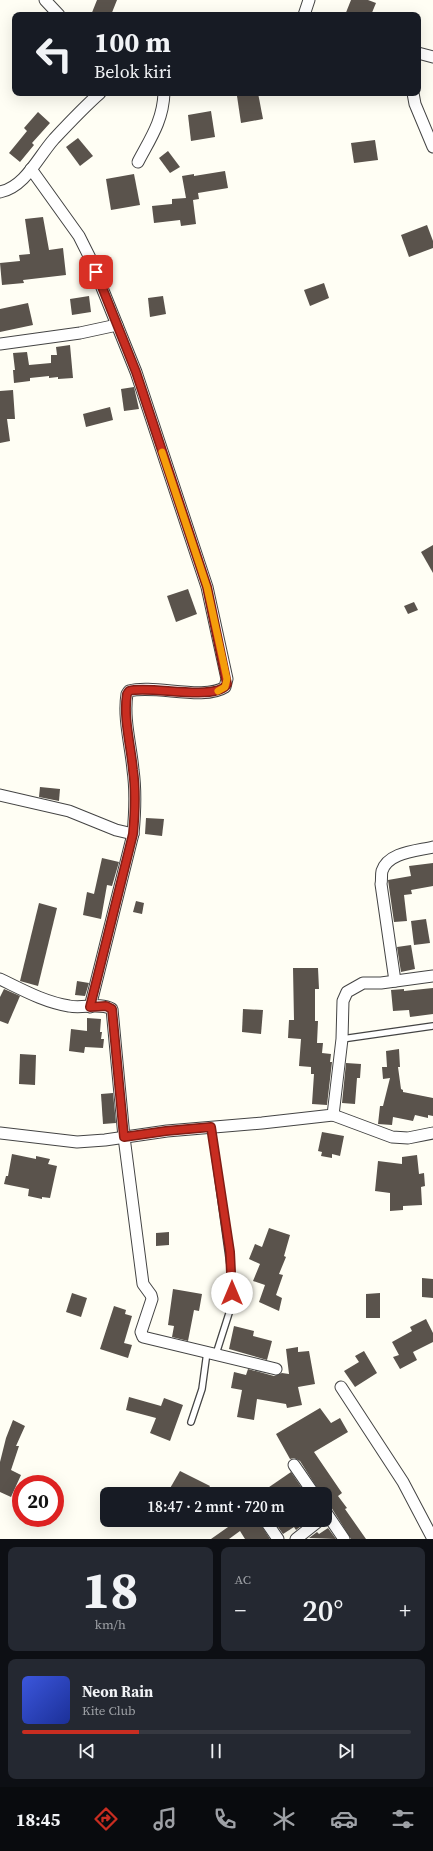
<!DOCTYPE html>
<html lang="id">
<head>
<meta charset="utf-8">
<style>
	:root { --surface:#171b24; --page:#242831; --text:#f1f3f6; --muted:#9ea1a6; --line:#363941; --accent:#c82d21 }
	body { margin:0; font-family:"Source Serif 4",serif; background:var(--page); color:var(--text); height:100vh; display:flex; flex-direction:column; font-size:15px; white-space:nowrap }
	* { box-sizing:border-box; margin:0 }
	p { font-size:13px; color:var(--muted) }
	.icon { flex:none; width:22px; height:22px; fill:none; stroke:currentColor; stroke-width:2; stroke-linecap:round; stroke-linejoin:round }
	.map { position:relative; height:1539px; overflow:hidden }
	.sheet { display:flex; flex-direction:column; gap:8px; padding:8px; background:#0d0f14; flex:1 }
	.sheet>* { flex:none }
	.guide { position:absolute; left:12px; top:12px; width:409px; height:84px; border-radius:8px; box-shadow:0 4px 16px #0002; background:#171b24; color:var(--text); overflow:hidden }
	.speed { position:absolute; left:12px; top:1475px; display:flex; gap:8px; font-size:20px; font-weight:700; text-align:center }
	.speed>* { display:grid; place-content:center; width:52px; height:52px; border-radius:50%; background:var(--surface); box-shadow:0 4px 16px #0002; line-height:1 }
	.speed .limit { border:6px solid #d22; background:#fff; color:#111 }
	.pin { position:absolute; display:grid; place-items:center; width:34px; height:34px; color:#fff; margin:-17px; border-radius:8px; box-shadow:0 2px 6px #0006 }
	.me { position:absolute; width:44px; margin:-22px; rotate:0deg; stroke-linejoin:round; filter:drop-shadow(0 0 3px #0008) }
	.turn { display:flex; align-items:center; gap:14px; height:84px; padding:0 16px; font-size:18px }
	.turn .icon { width:52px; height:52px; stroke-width:2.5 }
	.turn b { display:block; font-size:28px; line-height:34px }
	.big { font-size:30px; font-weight:600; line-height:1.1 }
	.sheet .card { flex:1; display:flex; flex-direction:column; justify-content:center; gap:6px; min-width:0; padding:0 14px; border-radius:8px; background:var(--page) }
	.sheet .dial { align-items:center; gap:0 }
	.dial b { font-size:52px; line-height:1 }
	.song { display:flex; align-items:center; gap:12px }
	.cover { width:48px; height:48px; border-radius:6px; background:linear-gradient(135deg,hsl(230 70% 55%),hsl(230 70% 35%)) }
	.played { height:4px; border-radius:2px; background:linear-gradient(90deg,var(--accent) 30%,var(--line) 30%) }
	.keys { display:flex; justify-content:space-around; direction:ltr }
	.heat { display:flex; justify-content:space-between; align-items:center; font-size:22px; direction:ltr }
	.sheet .tiles { flex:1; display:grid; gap:8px; grid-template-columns:1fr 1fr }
	.card:last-child { grid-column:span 2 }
	.trip { position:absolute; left:100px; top:1487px; width:232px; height:40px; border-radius:8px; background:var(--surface); box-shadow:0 4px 16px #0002; font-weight:600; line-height:40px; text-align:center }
	.dock { display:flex; height:64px; justify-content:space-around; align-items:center; background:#090b0e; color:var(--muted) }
	.dock .icon { width:28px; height:28px }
	.dock .selected { color:var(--accent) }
	.dock b { font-size:18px; color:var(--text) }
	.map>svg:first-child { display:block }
</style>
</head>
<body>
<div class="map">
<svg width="433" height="1539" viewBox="0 0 433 1539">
	<rect width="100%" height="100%" fill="#fffef4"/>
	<g fill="#5a534c">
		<polygon points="97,0 117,0 111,15 91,15"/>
		<polygon points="351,0 368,0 376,3 371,15 345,15"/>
		<polygon points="258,93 263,119 241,123 237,96"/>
		<polygon points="211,111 215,137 191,141 188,115"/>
		<polygon points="38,112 50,123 32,143 34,145 20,162 9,153 27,131 24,128"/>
		<polygon points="78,138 93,156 80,166 66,147"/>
		<polygon points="375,140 378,160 354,163 351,143"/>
		<polygon points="168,151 180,167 170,173 159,158"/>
		<polygon points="225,171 228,188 198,193 199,199 193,200 196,224 181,226 180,220 154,223 152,206 172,204 172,199 186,198 182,176 194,174 194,176"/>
		<polygon points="134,174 140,205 111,210 106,179"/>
		<polygon points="43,217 49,250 63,248 66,275 23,280 24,283 2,285 0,263 20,261 19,255 30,254 25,219"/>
		<polygon points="427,225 433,241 433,248 409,257 401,235"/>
		<polygon points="324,283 329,298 310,306 304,290"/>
		<polygon points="89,296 91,312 72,315 70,299"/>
		<polygon points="163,296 166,314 150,317 148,298"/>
		<polygon points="28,303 33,325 0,332 0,309"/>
		<polygon points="70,345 73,378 58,379 58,377 49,378 49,376 30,378 30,381 14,383 13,370 15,370 13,353 27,352 29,365 51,363 51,355 57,355 56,347"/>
		<polygon points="134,387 139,409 124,411 121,389"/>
		<polygon points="13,390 15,419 7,419 10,441 0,443 0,391"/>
		<polygon points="110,407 113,420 86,427 83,414"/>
		<polygon points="433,545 433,573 421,552"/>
		<polygon points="188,589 197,614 176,622 167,596"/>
		<polygon points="414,602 418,610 408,614 404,606"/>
		<polygon points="40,787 60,789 59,801 39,797"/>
		<polygon points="146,818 164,819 162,836 145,834"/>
		<polygon points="102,858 119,862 112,886 107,885 101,919 83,915 87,892 94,894"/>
		<polygon points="433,863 433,886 411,890 412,894 404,895 407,921 394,922 388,880 411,876 409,866"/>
		<polygon points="136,901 144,903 142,914 133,912"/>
		<polygon points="39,903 57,908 38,986 20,981"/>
		<polygon points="426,919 430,943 414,945 411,921"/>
		<polygon points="411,945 415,969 401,972 397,947"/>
		<polygon points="293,968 318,968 319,989 315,989 315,1021 318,1021 317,1043 323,1043 322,1053 331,1054 330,1062 332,1062 327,1105 312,1104 314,1074 311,1074 311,1067 299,1066 301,1039 288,1038 289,1020 294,1020"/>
		<polygon points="77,981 89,983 85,996 75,995"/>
		<polygon points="433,988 433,1014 410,1017 409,1010 393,1011 391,990 404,989 404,991"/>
		<polygon points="4,989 20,996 8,1024 0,1021 0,997"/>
		<polygon points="243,1009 263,1010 261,1034 242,1032"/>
		<polygon points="87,1018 101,1019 100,1032 102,1032 101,1039 104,1039 103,1048 85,1047 84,1053 69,1051 71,1029 87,1031"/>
		<polygon points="399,1049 400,1067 398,1067 401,1089 403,1090 403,1092 433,1098 433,1116 428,1115 428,1118 415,1115 413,1121 393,1117 392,1125 378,1124 380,1106 383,1106 390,1078 383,1079 382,1067 387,1067 386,1051"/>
		<polygon points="20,1054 36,1055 35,1085 19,1084"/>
		<polygon points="346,1063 361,1064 360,1078 357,1078 355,1104 342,1103"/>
		<polygon points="113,1093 116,1123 103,1124 101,1094"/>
		<polygon points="322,1132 344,1136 340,1156 332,1154 332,1158 321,1156 322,1152 318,1151"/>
		<polygon points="12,1154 36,1159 36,1156 50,1159 48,1164 57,1166 50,1198 42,1197 42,1199 28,1196 29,1189 4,1184 6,1176 8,1176"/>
		<polygon points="417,1155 419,1174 424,1173 425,1186 421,1187 422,1205 403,1206 403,1210 390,1211 390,1193 375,1191 378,1161 402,1164 402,1157"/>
		<polygon points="269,1228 290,1235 284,1256 286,1257 279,1274 283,1275 276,1295 282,1298 279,1311 259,1302 265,1285 253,1281 260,1264 249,1259 255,1244 262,1247"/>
		<polygon points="169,1232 169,1245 156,1246 156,1233"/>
		<polygon points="422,1278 433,1279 433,1298 422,1297"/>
		<polygon points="173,1289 202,1294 199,1311 194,1310 188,1341 172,1337 174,1326 168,1325"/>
		<polygon points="72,1293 87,1298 81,1317 66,1312"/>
		<polygon points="380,1293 380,1318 366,1318 366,1294"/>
		<polygon points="114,1306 126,1310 125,1314 132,1316 124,1343 132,1345 128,1358 100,1349"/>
		<polygon points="426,1319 433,1333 433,1342 413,1352 417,1360 400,1369 393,1357 399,1355 392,1342 412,1331 410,1327"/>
		<polygon points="234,1326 254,1331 253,1336 272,1341 267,1360 229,1349"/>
		<polygon points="298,1347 298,1352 309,1351 315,1384 298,1387 302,1405 287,1408 286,1404 257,1399 254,1420 237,1417 242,1390 231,1388 234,1372 246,1375 248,1369 274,1376 282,1373 289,1374 286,1349"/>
		<polygon points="364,1351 377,1373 355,1387 344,1371 359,1362 355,1356"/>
		<polygon points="129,1397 161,1406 164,1398 183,1405 170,1441 150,1433 156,1418 126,1410"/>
		<polygon points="320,1408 331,1423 340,1418 348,1432 314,1452 342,1493 338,1496 347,1508 345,1509 366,1539 351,1539 331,1507 325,1504 325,1494 321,1494 300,1461 294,1458 290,1459 276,1434"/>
		<polygon points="13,1420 25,1426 16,1446 19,1446 11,1470 21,1475 11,1497 0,1492 0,1462 6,1438"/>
		<polygon points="180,1471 210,1486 205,1494 176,1494 169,1490"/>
		<polygon points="291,1472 306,1494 259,1494"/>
		<polygon points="238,1520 258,1520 270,1539 245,1539 240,1531 229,1539 211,1539"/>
		<polygon points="273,1520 309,1520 296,1530 294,1527 283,1534"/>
		<polygon points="328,1528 336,1539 309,1538 317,1532 319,1534"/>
	</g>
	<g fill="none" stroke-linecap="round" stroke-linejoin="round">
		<g stroke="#444" stroke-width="8">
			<g id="lane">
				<polyline points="342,1039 433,1026"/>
				<polyline points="211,1127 232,1279 231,1307 216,1354"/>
				<polyline points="191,1422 202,1389 207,1352"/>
			</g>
		</g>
		<g stroke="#444" stroke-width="13">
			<g id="street">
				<polyline points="45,0 59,15"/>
				<polyline points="304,15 309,0"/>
				<polyline points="418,53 433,57"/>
				<polyline points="413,93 415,104 433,147"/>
				<path d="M138 162C150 139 163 121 164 93"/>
				<path d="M31 169 79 236 90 258 136 372 207 587 227 679 225 687C204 701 154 684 129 691L127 694C123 718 131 746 133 770 136 791 135 813 133 834L90 1007"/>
				<path d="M0 192C25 187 38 157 54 139 69 123 84 107 100 93"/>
				<polyline points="0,344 80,333 117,325"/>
				<polyline points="0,795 69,811 116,830 133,834"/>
				<path d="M0 979C23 990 44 1002 69 1006 83 1009 99 1002 112 1009L124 1137 143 1284 151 1295 152 1299 141 1332 143 1337 276 1369"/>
				<path d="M395 981 381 884C382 880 381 875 382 871 388 852 417 851 433 847"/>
				<polyline points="333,1115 392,1137 408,1138 433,1133"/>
				<polyline points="0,1133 77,1142 105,1140 167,1131 262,1123 333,1115 342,1039 343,1001 347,992 363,983 381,983 433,976"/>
				<polyline points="341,1387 403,1482 433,1539"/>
				<polyline points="294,1465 314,1494"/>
				<polyline points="325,1511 344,1539"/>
				<polyline points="265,1520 278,1539"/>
				<polyline points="296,1539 320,1520"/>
			</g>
		</g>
		<use href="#lane" stroke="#fff" stroke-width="5.5"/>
		<use href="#street" stroke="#fff" stroke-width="11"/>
	</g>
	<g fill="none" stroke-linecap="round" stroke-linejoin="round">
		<g stroke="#821d15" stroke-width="10">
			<path id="route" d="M96 272 136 372 207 587 227 684C217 702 149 685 129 691L127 694C123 718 131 746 133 770 136 791 135 813 133 834L90 1007 106 1006 112 1009 124 1137 166 1131 211 1127 230 1252 232 1293"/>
		</g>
		<use href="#route" stroke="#c82d21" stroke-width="7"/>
		<polyline stroke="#f59e0b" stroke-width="7" points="162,452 207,587 227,679 225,687 218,691"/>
	</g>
</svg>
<div class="speed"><div class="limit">20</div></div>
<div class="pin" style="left:96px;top:272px;background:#d93025"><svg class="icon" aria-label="arrive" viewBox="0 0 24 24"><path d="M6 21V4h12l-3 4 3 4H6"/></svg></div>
<svg class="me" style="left:232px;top:1293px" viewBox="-20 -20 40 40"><circle r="19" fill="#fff"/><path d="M0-13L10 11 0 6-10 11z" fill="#c82d21"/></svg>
<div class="trip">18:47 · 2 mnt · 720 m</div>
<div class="guide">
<div class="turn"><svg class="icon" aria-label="left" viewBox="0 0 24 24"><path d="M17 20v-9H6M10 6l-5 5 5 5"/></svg><div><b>100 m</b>Belok kiri</div></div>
</div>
</div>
<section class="sheet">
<div class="tiles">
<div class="card dial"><b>18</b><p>km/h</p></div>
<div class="card"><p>AC</p>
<div class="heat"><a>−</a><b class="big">20°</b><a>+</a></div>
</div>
<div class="card">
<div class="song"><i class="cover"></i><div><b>Neon Rain</b><p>Kite Club</p></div></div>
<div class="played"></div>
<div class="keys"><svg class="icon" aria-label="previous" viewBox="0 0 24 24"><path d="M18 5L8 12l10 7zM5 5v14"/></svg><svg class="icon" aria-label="pause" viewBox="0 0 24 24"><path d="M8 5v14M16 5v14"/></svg><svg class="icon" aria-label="next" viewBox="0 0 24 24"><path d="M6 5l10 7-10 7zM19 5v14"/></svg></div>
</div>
</div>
</section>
<nav class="dock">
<b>18:45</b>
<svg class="icon selected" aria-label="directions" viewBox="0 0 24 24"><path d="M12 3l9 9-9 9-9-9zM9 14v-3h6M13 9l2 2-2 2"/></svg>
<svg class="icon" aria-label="music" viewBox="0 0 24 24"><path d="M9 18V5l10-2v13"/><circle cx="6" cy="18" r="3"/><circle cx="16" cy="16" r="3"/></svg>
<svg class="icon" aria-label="phone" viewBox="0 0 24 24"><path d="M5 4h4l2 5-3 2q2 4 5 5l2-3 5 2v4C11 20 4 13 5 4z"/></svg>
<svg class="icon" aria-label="climate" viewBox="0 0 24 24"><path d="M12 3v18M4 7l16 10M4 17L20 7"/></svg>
<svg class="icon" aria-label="car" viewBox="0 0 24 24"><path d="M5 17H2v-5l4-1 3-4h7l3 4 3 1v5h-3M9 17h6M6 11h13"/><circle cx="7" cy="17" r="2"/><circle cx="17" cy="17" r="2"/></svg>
<svg class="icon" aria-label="filters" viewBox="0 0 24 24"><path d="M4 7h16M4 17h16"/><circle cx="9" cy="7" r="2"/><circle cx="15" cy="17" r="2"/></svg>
</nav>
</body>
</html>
